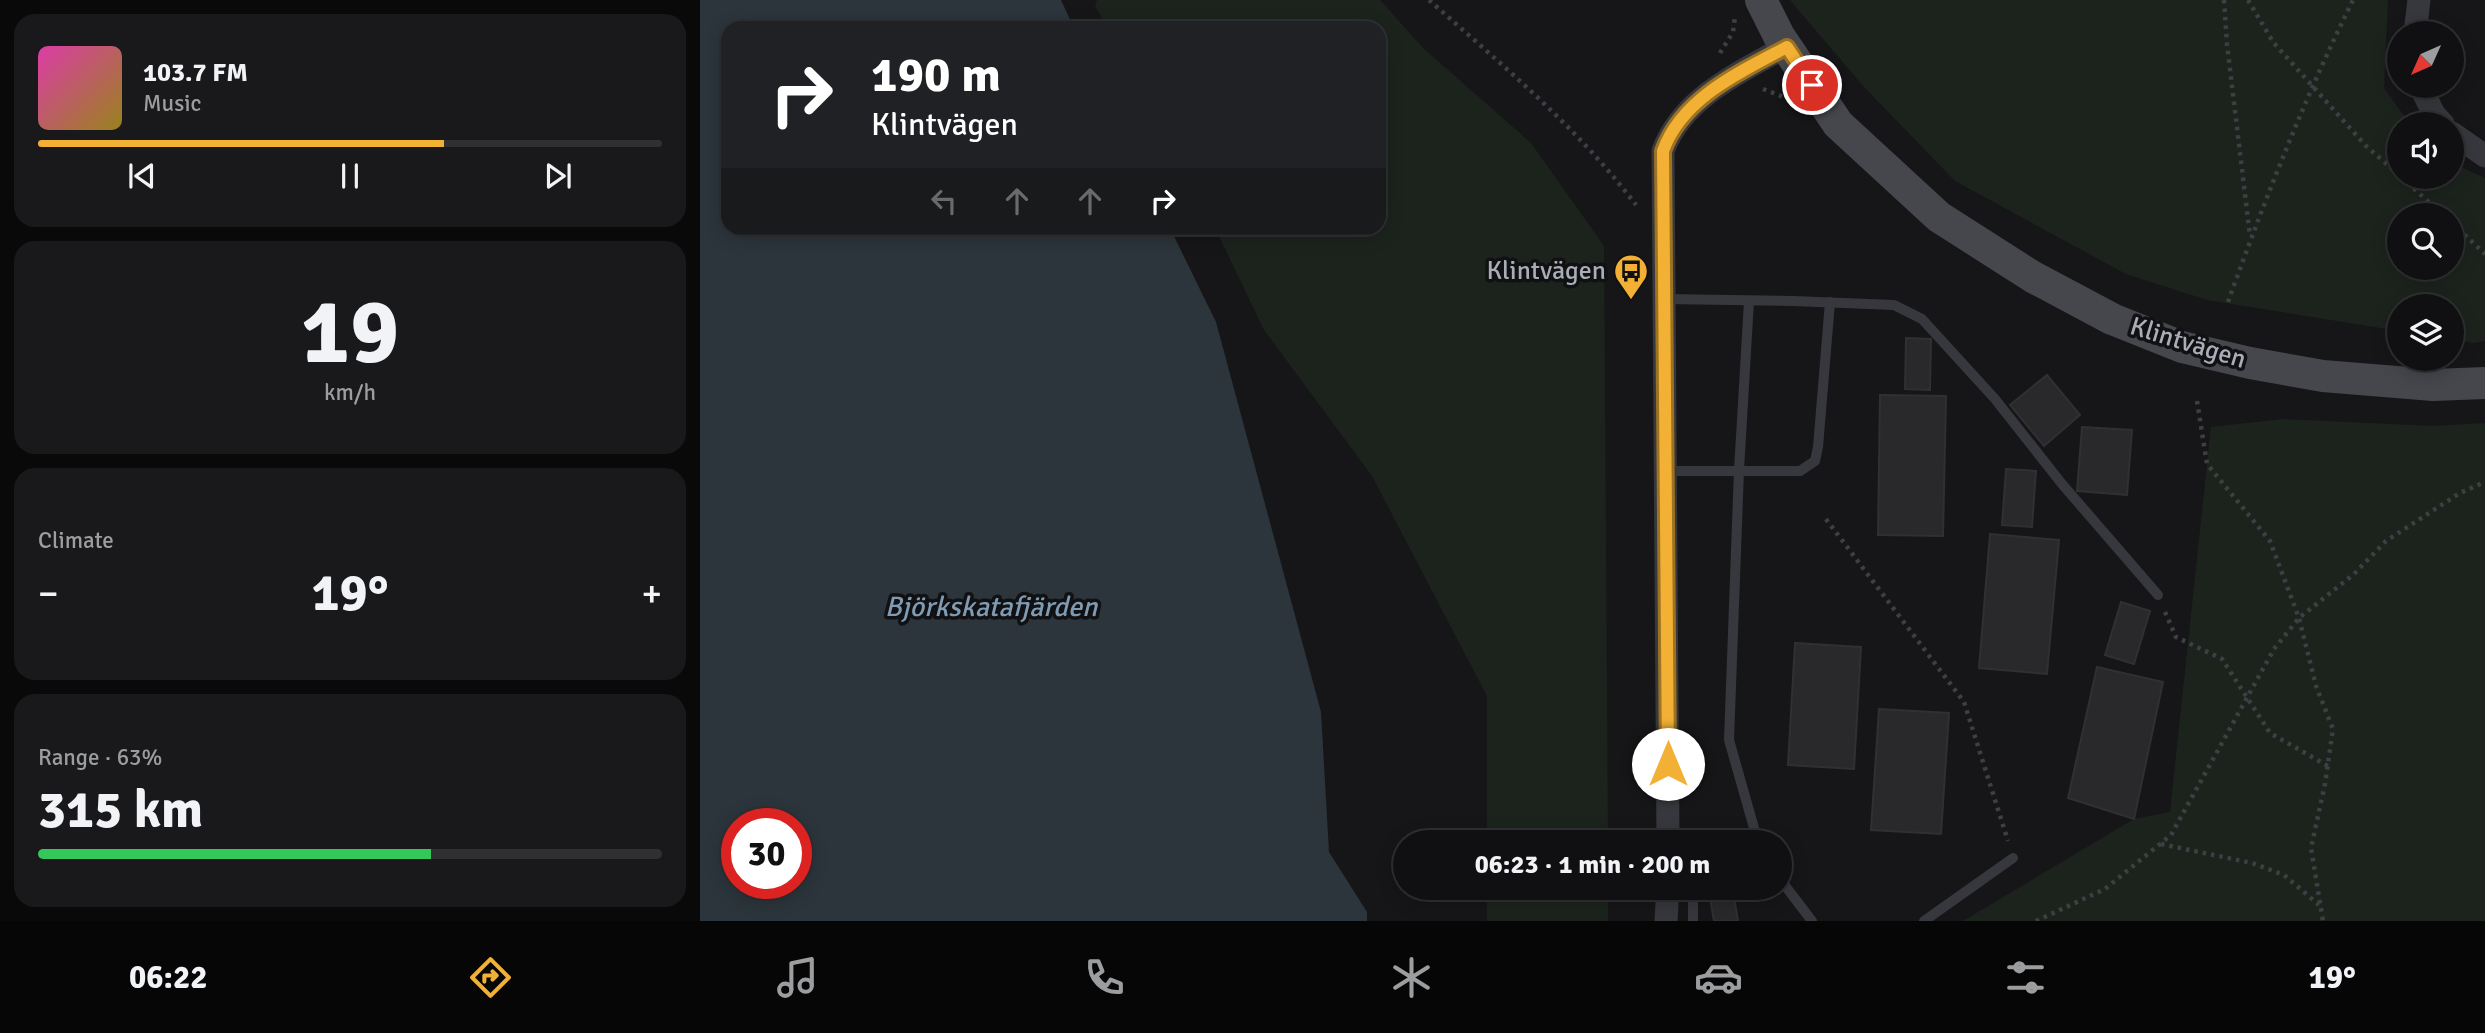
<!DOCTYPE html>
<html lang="en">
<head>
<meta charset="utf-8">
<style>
	:root { --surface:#101012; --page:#19191b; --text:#f1f3f6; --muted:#9c9d9f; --line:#303032; --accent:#f2b134 }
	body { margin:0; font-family:Signika,sans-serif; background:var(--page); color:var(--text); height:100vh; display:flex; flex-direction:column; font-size:26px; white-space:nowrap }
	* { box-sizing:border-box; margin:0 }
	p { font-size:23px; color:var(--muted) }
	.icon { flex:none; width:38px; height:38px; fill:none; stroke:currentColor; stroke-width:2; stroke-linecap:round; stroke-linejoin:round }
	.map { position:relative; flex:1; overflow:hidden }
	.details { display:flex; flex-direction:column; gap:14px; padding:14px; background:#09090a; width:700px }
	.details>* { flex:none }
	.guide { position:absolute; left:21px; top:21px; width:665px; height:214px; border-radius:21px; box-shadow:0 4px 18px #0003,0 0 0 2px var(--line); background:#202124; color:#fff; overflow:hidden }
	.needle { width:46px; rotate:225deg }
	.fabs { position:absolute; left:1687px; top:21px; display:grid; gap:14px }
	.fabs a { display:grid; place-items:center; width:77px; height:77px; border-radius:50%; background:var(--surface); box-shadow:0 4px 18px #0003,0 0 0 2px var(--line); font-size:35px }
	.speed { position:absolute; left:21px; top:808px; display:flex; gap:14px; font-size:35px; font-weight:700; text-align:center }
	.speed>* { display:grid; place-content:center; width:91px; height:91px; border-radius:50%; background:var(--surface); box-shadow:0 4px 18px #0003,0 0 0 2px var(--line); line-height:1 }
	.speed .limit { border:10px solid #d22; background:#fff; color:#111 }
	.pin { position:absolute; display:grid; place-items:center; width:60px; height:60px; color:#fff; margin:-30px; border:4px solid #fff; border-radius:50%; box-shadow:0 2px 7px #0007 }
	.me { position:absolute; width:77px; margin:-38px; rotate:0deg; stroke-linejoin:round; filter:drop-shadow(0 0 5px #0008) }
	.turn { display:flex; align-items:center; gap:24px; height:147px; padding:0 35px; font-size:32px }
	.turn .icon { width:91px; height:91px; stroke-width:2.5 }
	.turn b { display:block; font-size:49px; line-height:60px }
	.lanes { display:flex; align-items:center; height:66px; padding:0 35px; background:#0003; justify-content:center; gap:35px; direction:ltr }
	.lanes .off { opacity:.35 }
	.big { font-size:52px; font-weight:800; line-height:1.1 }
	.details .tile { flex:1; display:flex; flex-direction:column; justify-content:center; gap:10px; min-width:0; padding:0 24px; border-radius:21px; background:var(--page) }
	.details .dial { align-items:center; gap:0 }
	.dial b { font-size:91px; line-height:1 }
	.song { display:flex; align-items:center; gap:21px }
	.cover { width:84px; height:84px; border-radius:10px; background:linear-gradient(135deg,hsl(320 70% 55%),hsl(50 70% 35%)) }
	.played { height:7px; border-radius:4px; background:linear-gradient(90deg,var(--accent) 65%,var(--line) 65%) }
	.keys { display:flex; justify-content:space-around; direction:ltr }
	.heat { display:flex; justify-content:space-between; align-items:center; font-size:38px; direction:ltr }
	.charge { height:10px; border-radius:5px; background:linear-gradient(90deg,#34c759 63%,var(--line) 0) }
	.trip { position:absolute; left:693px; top:830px; width:399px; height:70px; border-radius:35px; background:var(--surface); box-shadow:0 4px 18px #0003,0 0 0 2px var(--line); font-weight:800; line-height:70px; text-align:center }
	.tabs { display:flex; height:112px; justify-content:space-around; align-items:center; background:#060607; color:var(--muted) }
	.tabs .icon { width:49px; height:49px }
	.tabs .on { color:var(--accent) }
	.tabs b { font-size:32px; color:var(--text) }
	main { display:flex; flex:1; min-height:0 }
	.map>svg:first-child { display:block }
</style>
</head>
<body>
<main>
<section class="details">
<div class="tile">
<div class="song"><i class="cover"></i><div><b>103.7 FM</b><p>Music</p></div></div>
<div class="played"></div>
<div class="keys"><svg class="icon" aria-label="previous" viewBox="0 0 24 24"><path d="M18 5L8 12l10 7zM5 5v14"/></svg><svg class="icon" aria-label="pause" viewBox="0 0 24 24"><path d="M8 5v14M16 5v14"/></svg><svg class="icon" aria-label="next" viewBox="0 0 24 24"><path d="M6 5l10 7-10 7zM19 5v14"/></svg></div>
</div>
<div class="tile dial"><b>19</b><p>km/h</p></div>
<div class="tile"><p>Climate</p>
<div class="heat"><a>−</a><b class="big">19°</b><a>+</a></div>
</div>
<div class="tile"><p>Range · 63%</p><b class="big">315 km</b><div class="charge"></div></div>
</section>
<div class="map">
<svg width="1785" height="921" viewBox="0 0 1785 921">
	<rect width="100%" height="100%" fill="#161618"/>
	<g fill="#1c231d" fill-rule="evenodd">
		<polygon points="397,0 680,0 723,48 831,143 904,246 908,842 787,842 787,696 672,476 564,330 515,228 679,228 679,28 408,28 395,6"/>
		<path d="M1090 0H1688L1684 88 1710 124H1699V177H1752V163L1785 178V341L1773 343 1752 339V306H1699V331L1507 300 1426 274 1255 181 1164 87ZM1699 215H1752V268H1699Z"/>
		<polygon points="1583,419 1734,426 1785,423 1785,921 1263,921 1434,819 1470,812 1511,427"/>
		<rect x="787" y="887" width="121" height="34"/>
	</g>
	<path fill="#2c353c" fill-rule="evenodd" d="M0 0H361L374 28H28V228H470L516 322 621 712 629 852 667 912V921H0ZM37 824H96V884H37Z"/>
	<g fill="#29292c" stroke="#303034" stroke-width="2">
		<polygon points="1206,338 1231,339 1230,390 1205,389"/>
		<polygon points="1347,375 1380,415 1344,446 1310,405"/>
		<polygon points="1180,395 1246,396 1243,536 1178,535"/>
		<polygon points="1382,427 1432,430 1427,495 1377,491"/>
		<polygon points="1306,469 1336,471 1332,527 1302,525"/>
		<polygon points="1290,534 1359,540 1347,674 1279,668"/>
		<polygon points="1421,602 1450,611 1434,664 1405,655"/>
		<polygon points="1095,643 1161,647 1154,769 1088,765"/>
		<polygon points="1397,667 1463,682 1434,819 1368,798"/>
		<polygon points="1179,709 1249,713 1241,834 1171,830"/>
		<polygon points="1033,891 1038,921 1014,921 1010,898"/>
	</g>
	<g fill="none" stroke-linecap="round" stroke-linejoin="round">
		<g stroke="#3d3f44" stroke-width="4.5" stroke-dasharray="3.5 5" stroke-linecap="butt">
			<path d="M729 0C802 65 877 127 936 205"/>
			<polyline points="1524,0 1527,44 1550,236"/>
			<polyline points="1548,0 1573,42 1666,146 1699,175"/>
			<polyline points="1020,53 1033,32 1035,17"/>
			<polyline points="1063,89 1084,97"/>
			<polyline points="1701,177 1743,215"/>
			<polyline points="1752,223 1785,254"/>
			<path d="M1528 302C1565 199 1605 97 1653 0"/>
			<polyline points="1497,401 1507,464 1570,541 1599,618 1616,686 1633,729 1625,784 1611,848 1623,921"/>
			<polyline points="1126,519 1264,702 1308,841"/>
			<polyline points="1465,612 1476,637 1522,659 1570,733 1628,766"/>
			<polyline points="1461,844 1552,863 1584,875 1619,905"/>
			<polyline points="1336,921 1405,889 1471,835 1574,649 1599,618 1654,574 1686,541 1760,493 1785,482"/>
		</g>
		<g stroke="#37383d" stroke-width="10">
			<polyline points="965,299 1093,301 1194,305 1222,319 1295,399 1362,484 1458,595"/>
			<polyline points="1049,301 1039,470 1029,740 1058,842"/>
			<polyline points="966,471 1100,471 1115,461 1118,447 1130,302"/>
			<polyline points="1080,879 1112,921"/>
			<polyline points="979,887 993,897 993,921"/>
			<polyline points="1224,921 1313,858"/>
		</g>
		<g stroke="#37383d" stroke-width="23">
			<polyline points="1715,33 1719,0"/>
			<polyline points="1720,86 1734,114 1743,124"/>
			<polyline points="1752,133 1785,156"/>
			<path d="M968 842 963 151C982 98 1040 72 1087 46"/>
			<polyline points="966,921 968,887"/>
		</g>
		<polyline stroke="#45474d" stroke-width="32" points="1061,0 1079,36 1138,124 1239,217 1333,277 1412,319 1482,347 1550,363 1623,376 1733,385 1785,383"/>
	</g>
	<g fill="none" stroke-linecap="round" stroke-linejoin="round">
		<g stroke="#9d7322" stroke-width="18">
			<path id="route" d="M968 764 963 151C982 98 1040 72 1087 47L1112 85"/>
		</g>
		<use href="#route" stroke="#f2b134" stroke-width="12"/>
	</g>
	<defs>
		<g id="bus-pin" transform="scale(1.75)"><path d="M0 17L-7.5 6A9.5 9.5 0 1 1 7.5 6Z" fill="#f2b134" stroke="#111113"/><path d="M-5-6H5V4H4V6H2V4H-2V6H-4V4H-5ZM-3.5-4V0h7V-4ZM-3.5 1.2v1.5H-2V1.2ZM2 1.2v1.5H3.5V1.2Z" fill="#111"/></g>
	</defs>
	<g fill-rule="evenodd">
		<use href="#bus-pin" x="931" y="271"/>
	</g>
	<g text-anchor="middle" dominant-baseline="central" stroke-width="7" stroke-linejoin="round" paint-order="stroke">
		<g font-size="26" fill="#a8adb8" stroke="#111113" text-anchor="end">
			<text x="906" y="271">Klintvägen</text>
		</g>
		<g font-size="26" fill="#a8adb8" stroke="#111113">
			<text transform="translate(1488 343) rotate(17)">Klintvägen</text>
		</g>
		<g font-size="28" font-style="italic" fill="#7f9bb3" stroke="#111113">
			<text x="291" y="607">Björkskatafjärden</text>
		</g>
	</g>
</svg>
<div class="fabs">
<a><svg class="needle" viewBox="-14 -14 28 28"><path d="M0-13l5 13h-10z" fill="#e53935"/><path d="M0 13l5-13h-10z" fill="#9c9d9f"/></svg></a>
<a><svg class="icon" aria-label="sound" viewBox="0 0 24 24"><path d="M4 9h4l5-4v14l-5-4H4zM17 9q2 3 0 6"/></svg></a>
<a><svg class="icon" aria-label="search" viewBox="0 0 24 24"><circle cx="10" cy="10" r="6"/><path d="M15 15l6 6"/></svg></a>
<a><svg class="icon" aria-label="layers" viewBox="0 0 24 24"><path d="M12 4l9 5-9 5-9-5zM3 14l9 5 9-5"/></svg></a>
</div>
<div class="speed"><div class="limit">30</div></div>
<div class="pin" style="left:1112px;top:85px;background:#d93025"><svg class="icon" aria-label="arrive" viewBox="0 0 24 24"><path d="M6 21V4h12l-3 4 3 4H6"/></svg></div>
<svg class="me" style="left:968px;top:764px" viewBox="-20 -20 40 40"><circle r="19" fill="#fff"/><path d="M0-13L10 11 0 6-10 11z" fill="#f2b134"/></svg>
<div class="trip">06:23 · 1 min · 200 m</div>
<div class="guide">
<div class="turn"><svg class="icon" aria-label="right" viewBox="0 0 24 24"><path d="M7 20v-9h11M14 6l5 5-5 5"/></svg><div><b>190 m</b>Klintvägen</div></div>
<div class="lanes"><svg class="icon off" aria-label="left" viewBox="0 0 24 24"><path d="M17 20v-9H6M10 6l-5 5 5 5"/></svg><svg class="icon off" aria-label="ahead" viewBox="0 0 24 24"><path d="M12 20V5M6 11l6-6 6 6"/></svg><svg class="icon off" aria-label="ahead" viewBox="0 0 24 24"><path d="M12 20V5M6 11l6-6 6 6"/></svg><svg class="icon" aria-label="right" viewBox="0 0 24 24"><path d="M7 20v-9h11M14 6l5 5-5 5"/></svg></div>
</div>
</div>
</main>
<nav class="tabs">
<b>06:22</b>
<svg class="icon on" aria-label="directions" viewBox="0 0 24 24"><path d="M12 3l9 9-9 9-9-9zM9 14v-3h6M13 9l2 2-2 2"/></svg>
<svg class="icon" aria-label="music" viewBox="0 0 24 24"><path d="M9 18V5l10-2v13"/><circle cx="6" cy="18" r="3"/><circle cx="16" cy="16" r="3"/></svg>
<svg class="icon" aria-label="phone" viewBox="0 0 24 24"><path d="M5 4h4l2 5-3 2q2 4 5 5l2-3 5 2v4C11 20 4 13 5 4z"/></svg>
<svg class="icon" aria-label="climate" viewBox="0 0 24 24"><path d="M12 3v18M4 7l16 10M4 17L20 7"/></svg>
<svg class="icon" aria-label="car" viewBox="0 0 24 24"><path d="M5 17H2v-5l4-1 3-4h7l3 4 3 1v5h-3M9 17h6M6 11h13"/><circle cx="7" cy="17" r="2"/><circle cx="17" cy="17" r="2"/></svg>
<svg class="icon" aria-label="filters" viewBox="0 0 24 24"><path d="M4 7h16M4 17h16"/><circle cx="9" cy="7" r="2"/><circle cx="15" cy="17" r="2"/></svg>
<b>19°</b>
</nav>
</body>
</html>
